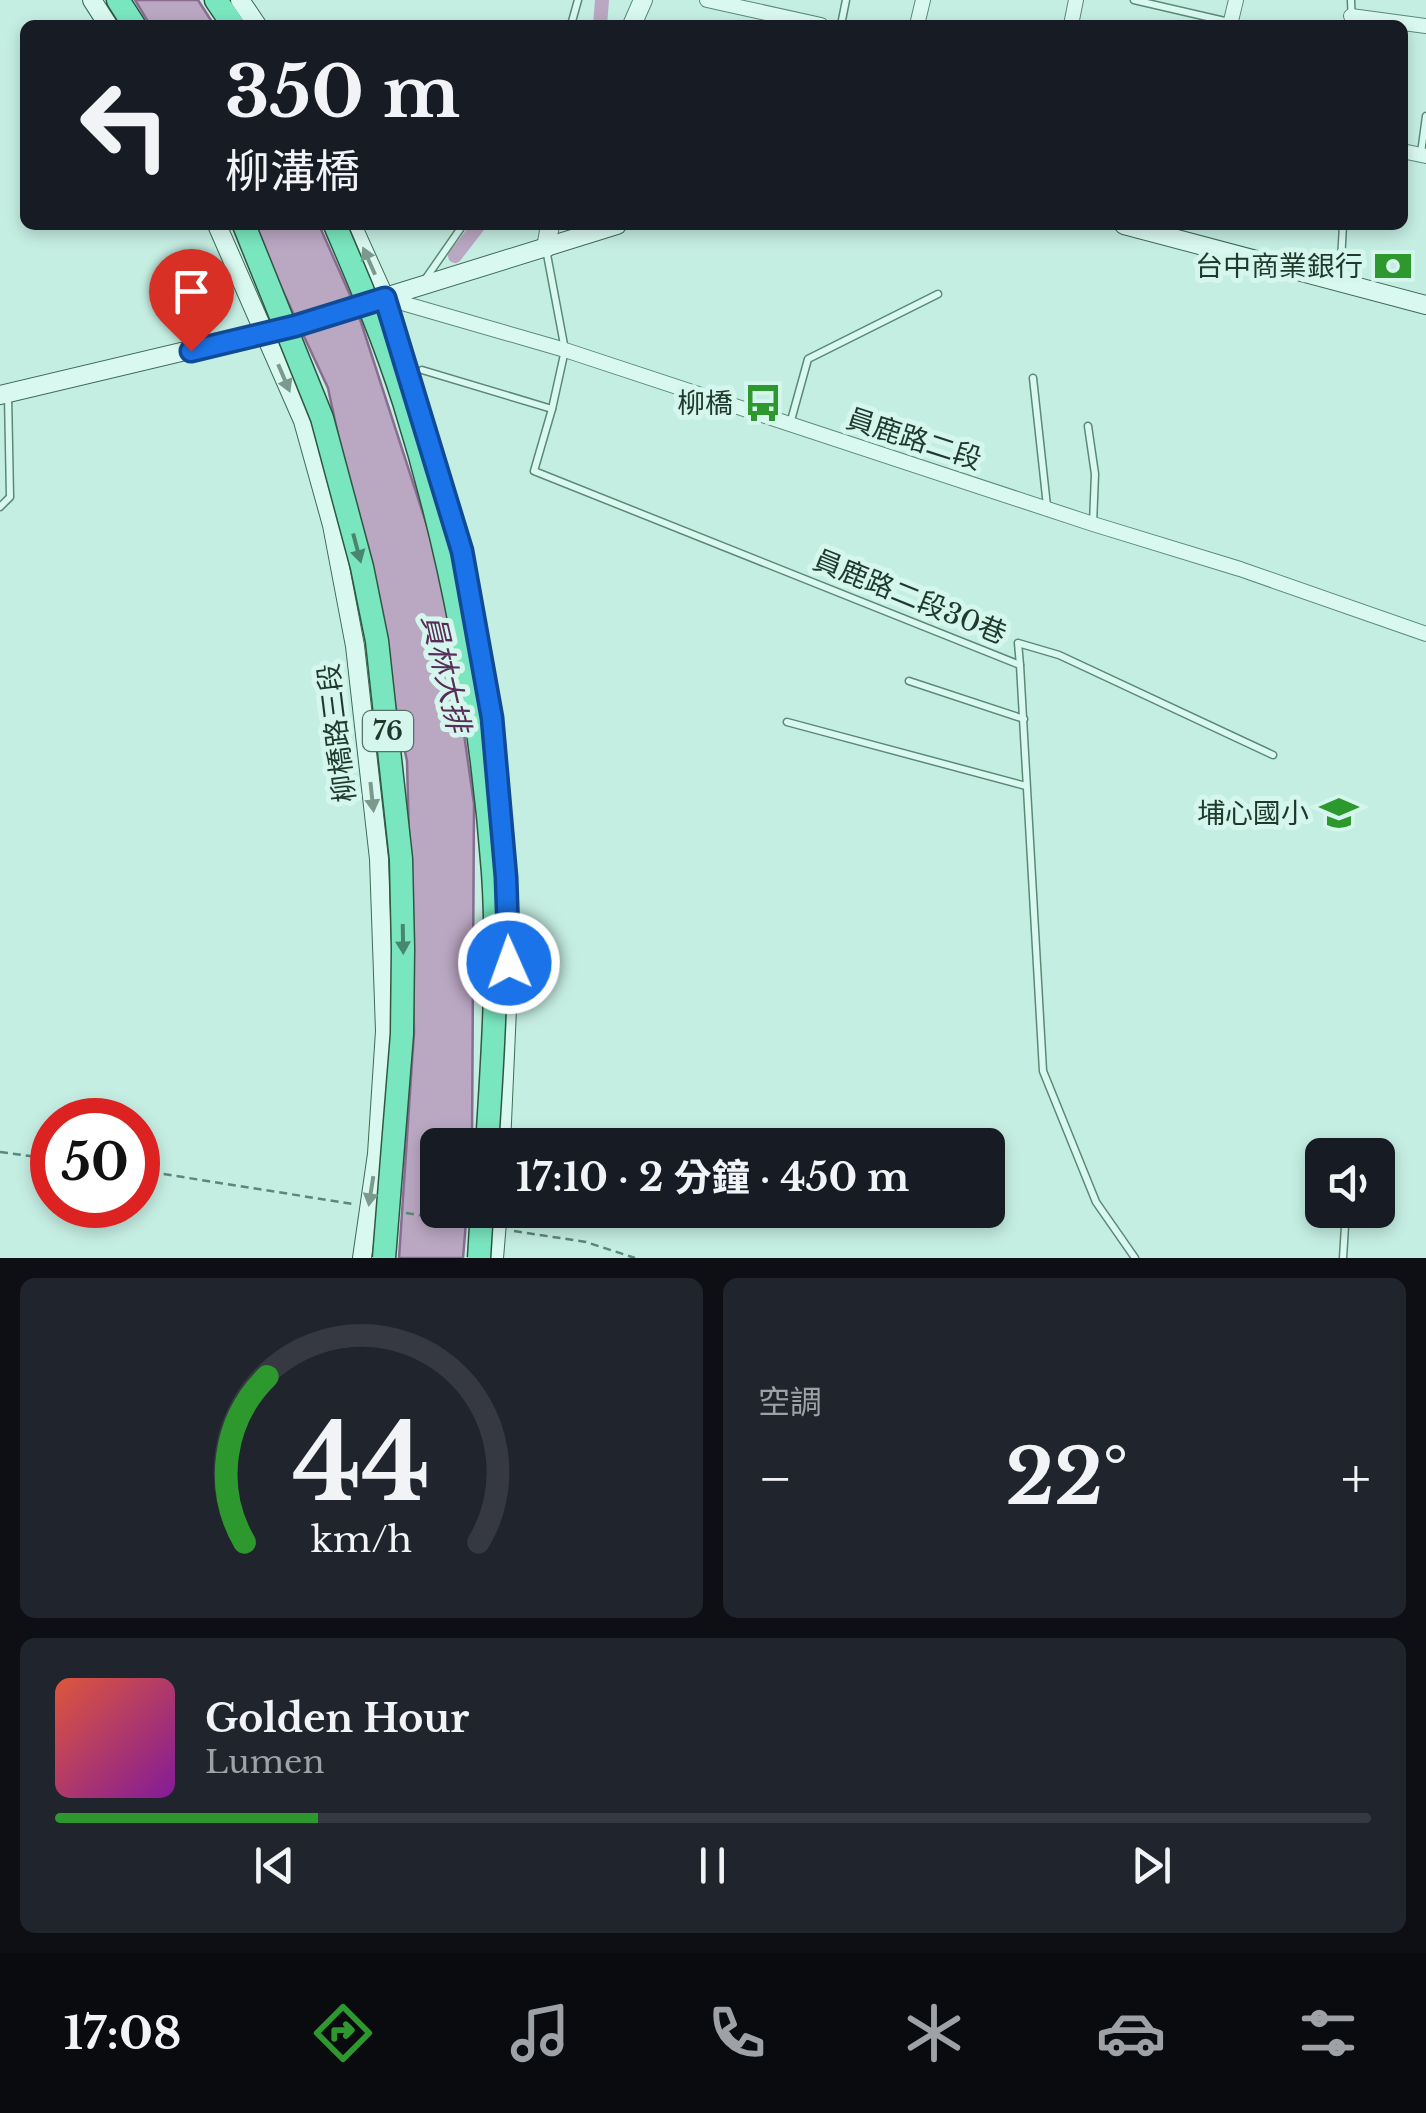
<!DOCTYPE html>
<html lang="zh-TW">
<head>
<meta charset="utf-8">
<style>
	:root { --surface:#171b24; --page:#20242c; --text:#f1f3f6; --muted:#9ea1a6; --line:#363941; --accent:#2c982e }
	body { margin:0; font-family:"Libre Baskerville","Noto Sans TC",serif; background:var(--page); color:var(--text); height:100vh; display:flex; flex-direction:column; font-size:38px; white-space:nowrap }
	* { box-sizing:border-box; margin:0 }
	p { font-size:32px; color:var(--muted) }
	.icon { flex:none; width:55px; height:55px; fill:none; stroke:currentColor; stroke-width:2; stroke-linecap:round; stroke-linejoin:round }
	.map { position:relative; height:1258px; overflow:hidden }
	.details { display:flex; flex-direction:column; gap:20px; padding:20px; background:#0d0f14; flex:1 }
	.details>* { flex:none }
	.guide { position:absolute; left:20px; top:20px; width:1388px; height:210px; border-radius:15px; box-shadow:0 5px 15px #0003; background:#171b24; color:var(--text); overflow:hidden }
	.fabs { position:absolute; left:1305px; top:1138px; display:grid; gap:20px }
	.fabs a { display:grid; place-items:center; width:90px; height:90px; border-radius:15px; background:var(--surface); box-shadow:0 5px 15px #0003; font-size:50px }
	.speed { position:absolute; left:30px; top:1098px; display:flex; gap:20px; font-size:50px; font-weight:700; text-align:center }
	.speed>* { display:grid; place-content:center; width:130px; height:130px; border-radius:50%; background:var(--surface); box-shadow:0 5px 15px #0003; line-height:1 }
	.speed .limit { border:15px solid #d22; background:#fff; color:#111 }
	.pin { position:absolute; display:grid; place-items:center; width:85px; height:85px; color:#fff; margin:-102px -42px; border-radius:50% 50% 50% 0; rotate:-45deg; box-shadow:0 0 10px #0007 }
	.pin .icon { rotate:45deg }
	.me { position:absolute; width:110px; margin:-55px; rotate:358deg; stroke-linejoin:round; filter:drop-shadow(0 0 8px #0008) }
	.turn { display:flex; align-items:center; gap:35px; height:210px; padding:0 40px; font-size:45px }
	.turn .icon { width:130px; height:130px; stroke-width:2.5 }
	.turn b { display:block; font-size:70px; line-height:85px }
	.big { font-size:75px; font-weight:700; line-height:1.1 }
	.details .tile { flex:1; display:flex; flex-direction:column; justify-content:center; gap:15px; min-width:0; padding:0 35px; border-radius:15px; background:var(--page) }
	.details .dial { align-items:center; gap:0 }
	.dial svg { height:260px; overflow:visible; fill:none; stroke:var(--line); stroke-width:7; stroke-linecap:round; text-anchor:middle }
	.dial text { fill:var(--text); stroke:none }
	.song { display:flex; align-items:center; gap:30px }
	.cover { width:120px; height:120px; border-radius:15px; background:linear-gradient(135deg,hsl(10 70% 55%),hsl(290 70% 35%)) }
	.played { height:10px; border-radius:5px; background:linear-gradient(90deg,var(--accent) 20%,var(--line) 20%) }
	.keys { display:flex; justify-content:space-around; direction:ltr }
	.heat { display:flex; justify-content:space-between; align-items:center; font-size:55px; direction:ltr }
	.details .tiles { flex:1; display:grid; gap:20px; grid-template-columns:1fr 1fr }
	.tile:last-child { grid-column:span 2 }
	.trip { position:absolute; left:420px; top:1128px; width:585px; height:100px; border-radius:15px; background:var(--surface); box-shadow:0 5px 15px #0003; font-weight:700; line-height:100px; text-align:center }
	.tab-bar { display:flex; height:160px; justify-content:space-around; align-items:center; background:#090b0e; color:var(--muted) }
	.tab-bar .icon { width:70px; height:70px }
	.tab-bar .current { color:var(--accent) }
	.tab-bar b { font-size:45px; color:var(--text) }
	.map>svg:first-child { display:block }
</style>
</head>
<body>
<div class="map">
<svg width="1426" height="1258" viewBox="0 0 1426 1258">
	<rect width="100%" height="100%" fill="#c5eee3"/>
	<g fill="#baa7c2" stroke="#886d90" stroke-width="2.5">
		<polygon points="135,0 198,0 214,25 150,25"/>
		<polygon points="252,225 319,225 358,313 440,566 474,804 472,1145 438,1145 438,1210 467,1210 463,1258 399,1258 414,1032 407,761 328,388"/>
	</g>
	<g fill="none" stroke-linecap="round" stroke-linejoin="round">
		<g stroke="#baa7c2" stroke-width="14">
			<polyline points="600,25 602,0"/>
			<polyline points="455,256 479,225"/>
		</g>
		<g stroke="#5b8975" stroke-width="9">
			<g id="service">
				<polyline points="1134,0 1229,22"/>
				<polyline points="1351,0 1352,25"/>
				<polyline points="571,25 578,0"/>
				<polyline points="841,25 846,0"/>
				<polyline points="1421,153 1426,116"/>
				<polyline points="546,249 565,350 552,409 534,471 1020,665 1043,1071 1096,1202 1135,1258"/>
				<polyline points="1340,279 1343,225"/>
				<polyline points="424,281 463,225"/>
				<polyline points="422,370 552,409"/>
				<polyline points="1033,378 1047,506"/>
				<polyline points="790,424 808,359 938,294"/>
				<polyline points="1088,426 1095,474 1093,524"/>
				<polyline points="0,507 10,497 8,395"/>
				<polyline points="1020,665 1018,643 1059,655 1273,755"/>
				<polyline points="909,681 1024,719"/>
				<polyline points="787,722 1026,786"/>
				<polyline points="1343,1258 1346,1210"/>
			</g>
		</g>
		<g stroke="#5b8975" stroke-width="16">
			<g id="minor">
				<polyline points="707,0 821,25"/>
				<polyline points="1351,16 1426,26"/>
				<polyline points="917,25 923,0"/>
				<polyline points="1071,25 1076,0"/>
				<polyline points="1230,25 1236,0"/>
				<polyline points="1402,151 1426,156"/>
				<polyline points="385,298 565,350 1093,524 1240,569 1426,634"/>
			</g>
		</g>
		<g stroke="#5b8975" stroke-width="20">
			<g id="tertiary">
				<polyline points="632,25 643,0"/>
				<polyline points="546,248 550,225"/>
			</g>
		</g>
		<g stroke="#3e6b56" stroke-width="20">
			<g id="secondary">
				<polyline points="92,0 108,25"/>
				<polyline points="240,0 257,25"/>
				<polyline points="217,225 303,421 332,525 355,646 379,859 385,1031 377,1154 362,1258"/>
				<polyline points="352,225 385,298 462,551 492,718 506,877 509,963 501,1145"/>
				<polyline points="1124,225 1426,305"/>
				<polyline points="0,395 295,325 617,225"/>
				<polyline points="494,1258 498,1210"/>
			</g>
		</g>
		<g stroke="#2f5743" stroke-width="25">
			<g id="trunk">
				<polyline points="118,0 134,25"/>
				<polyline points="216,0 233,25"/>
			</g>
		</g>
		<g stroke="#5b8975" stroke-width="2.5" stroke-dasharray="8 5" stroke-linecap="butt">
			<polyline points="0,1152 52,1159"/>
			<polyline points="138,1170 353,1204"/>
			<polyline points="406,1213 462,1222"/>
			<polyline points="514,1231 586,1242 635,1258"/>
		</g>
		<use href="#service" stroke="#d9f9f0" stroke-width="6"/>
		<use href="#minor" stroke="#d9f9f0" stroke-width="14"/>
		<use href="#tertiary" stroke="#d9f9f0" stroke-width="18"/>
		<use href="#secondary" stroke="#d9f9f0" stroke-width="18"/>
		<use href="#trunk" stroke="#7ae6bf" stroke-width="22"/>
		<g stroke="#2f5743" stroke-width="25" stroke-linecap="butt">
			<g id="trunk-bridge">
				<polyline points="244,225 322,418 362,567 377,641 401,859 403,949 402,1034 384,1258"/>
				<path d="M335 225C360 283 385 342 404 402 452 555 481 712 493 872 499 963 493 1054 487 1145"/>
				<polyline points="479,1258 482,1210"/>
			</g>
		</g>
		<use href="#trunk-bridge" stroke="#7ae6bf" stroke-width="22"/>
	</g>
	<defs><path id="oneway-solid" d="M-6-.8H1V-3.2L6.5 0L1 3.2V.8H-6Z" transform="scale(2.5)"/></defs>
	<g fill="#7c998e">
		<use href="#oneway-solid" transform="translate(369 261) rotate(-114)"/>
		<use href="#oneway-solid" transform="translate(284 378) rotate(67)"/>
		<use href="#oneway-solid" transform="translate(372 797) rotate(84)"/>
		<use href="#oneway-solid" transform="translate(371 1191) rotate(99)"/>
	</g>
	<g fill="#48876f">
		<use href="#oneway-solid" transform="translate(357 548) rotate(75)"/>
		<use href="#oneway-solid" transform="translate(403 939) rotate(89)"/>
	</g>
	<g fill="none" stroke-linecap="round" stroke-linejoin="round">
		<g stroke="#114b97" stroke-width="25">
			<polyline id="route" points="191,351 295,326 385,298 462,551 492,718 506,877 509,963"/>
		</g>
		<use href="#route" stroke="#1a73e8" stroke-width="18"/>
	</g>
	<defs>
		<g id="bank-bare" transform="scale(3)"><path d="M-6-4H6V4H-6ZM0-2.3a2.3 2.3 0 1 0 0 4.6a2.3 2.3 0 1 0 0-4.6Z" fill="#2c982e" stroke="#d5f6ed" stroke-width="2.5" paint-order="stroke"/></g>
		<g id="bus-bare" transform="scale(3)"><path d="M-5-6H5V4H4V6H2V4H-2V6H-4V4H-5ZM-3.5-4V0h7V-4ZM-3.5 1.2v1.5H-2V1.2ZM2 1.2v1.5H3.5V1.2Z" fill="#2c982e" stroke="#d5f6ed" stroke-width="2.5" paint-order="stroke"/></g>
		<g id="school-bare" transform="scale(3)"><path d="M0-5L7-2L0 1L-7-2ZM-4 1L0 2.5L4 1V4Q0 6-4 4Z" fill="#2c982e" stroke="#d5f6ed" stroke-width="2.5" paint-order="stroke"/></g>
	</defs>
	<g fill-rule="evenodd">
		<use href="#bank-bare" x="1393" y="266"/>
		<use href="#bus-bare" x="763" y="403"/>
		<use href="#school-bare" x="1339" y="813"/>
	</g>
	<g text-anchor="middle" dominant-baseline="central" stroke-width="10" stroke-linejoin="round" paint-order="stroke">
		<rect fill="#d5f6ed" stroke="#567267" stroke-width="2.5" x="363" y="711" width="50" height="40" rx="8"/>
		<g font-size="25" font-weight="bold" fill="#1f392d">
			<text x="388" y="731">76</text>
		</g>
		<g font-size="28" fill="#1f392d" stroke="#d5f6ed" text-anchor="end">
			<text x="1363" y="266">台中商業銀行</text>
			<text x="733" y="403">柳橋</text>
			<text x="1309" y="813">埔心國小</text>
		</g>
		<g font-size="28" fill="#1f392d" stroke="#d5f6ed">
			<text transform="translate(914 439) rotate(18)">員鹿路二段</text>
			<text transform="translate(910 597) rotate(22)">員鹿路二段30巷</text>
			<text transform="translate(337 733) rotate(-97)">柳橋路三段</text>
		</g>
		<g font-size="30" font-style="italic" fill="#582e59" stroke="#d5f6ed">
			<text transform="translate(446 673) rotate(77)">員林大排</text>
		</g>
	</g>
</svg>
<div class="fabs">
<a><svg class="icon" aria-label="sound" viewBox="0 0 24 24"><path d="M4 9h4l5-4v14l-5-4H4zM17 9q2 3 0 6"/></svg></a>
</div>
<div class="speed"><div class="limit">50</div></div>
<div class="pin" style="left:191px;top:351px;background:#d93025"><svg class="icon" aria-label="arrive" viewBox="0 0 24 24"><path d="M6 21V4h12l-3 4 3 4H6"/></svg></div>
<svg class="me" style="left:509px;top:963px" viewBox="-20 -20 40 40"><circle r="17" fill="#1a73e8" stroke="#fff" stroke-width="3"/><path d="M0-11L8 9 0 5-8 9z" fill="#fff"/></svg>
<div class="trip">17:10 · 2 分鐘 · 450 m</div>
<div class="guide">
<div class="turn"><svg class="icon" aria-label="left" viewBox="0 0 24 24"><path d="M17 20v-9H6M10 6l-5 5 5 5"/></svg><div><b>350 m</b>柳溝橋</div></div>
</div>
</div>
<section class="details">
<div class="tiles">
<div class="tile dial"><svg viewBox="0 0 100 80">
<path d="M14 69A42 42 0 1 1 86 69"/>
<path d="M14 69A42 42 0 0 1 21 18" stroke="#2c982e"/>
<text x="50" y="56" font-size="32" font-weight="700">44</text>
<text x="50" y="72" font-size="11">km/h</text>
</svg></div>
<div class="tile"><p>空調</p>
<div class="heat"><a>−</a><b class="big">22°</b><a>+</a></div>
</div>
<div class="tile">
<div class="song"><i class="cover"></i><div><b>Golden Hour</b><p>Lumen</p></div></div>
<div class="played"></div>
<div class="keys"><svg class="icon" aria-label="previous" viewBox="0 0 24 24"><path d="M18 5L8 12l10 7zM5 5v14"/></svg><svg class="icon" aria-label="pause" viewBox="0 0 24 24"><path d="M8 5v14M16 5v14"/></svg><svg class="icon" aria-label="next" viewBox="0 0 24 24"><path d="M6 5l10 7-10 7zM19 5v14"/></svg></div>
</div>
</div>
</section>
<nav class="tab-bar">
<b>17:08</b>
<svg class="icon current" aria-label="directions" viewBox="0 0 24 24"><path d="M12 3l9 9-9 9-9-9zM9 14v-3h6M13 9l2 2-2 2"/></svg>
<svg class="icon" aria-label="music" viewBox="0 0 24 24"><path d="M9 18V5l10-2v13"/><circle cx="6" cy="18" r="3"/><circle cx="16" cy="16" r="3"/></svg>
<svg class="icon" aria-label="phone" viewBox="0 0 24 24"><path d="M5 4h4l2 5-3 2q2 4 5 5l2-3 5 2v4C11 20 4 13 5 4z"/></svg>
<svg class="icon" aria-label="climate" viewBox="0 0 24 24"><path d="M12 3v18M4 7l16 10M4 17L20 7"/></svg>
<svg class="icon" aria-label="car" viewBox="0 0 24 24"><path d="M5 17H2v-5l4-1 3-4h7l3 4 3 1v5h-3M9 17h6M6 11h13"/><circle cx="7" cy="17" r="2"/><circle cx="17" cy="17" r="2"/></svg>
<svg class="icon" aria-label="filters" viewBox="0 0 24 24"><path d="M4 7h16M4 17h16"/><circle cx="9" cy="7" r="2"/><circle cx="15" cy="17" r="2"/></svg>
</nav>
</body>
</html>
